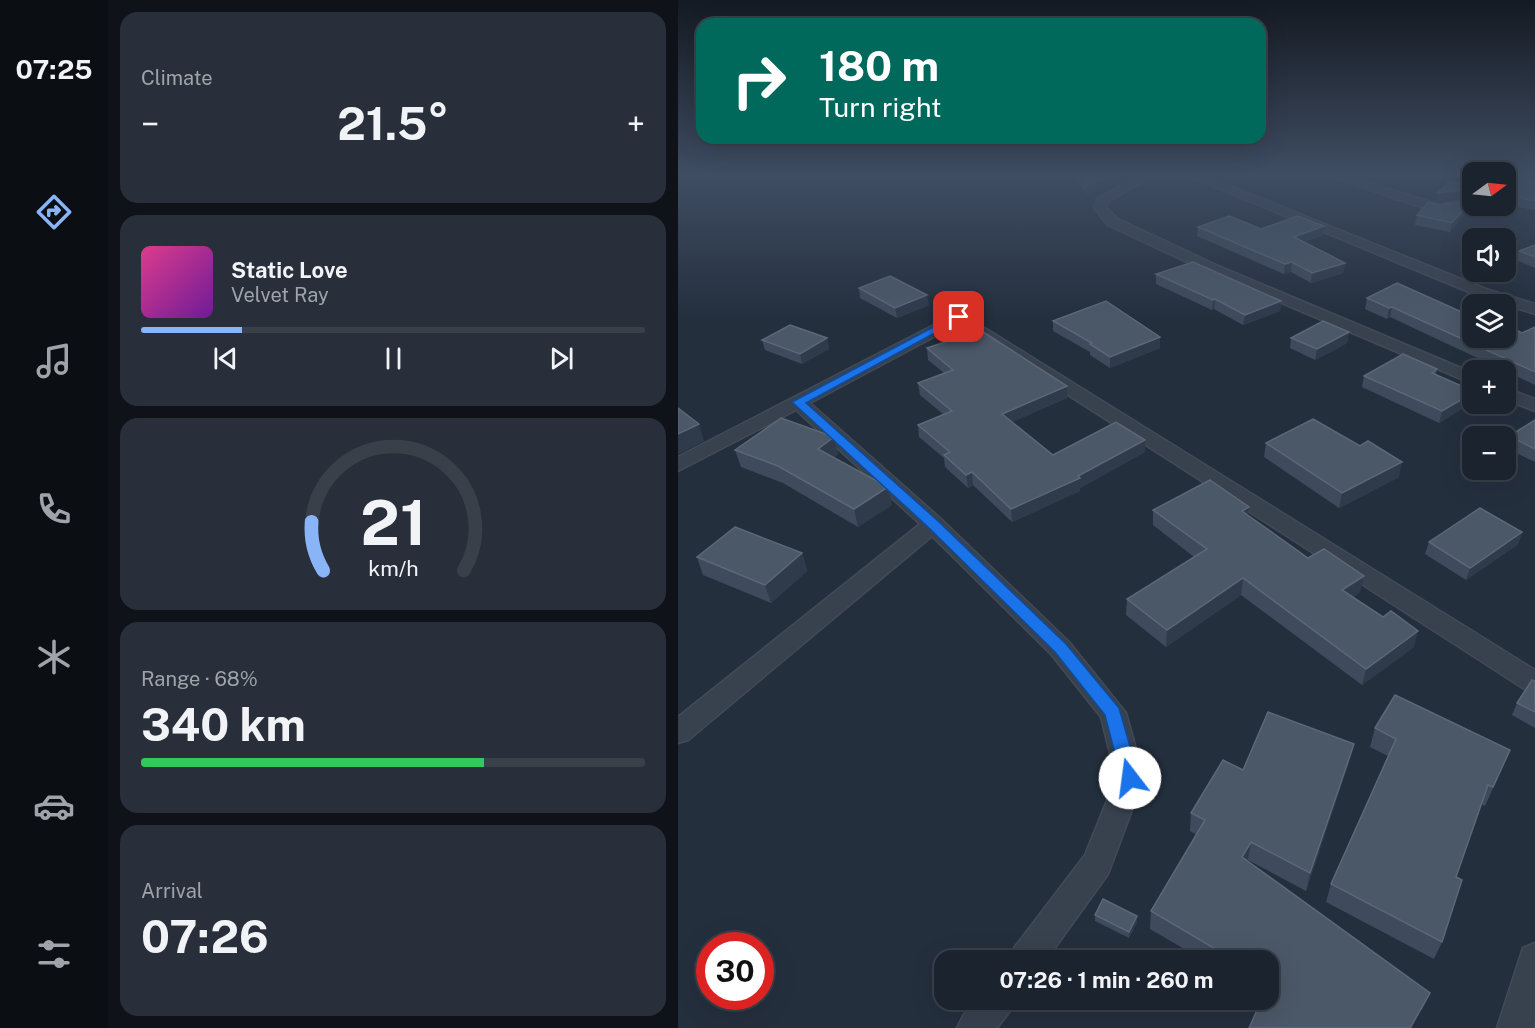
<!DOCTYPE html>
<html lang="en">
<head>
<meta charset="utf-8">
<style>
	:root { --surface:#1b232e; --page:#282f3a; --text:#f1f3f6; --muted:#a0a4aa; --line:#39404a; --accent:#8ab4f8 }
	body { margin:0; font-family:"Public Sans",sans-serif; background:var(--page); color:var(--text); height:100vh; display:flex; flex-direction:column; font-size:22px; white-space:nowrap }
	* { box-sizing:border-box; margin:0 }
	p { font-size:20px; color:var(--muted) }
	.icon { flex:none; width:33px; height:33px; fill:none; stroke:currentColor; stroke-width:2; stroke-linecap:round; stroke-linejoin:round }
	.map { position:relative; flex:1; overflow:hidden }
	.side { display:flex; flex-direction:column; gap:12px; padding:12px; background:#0f1319; width:570px }
	.side>* { flex:none }
	.top-card { position:absolute; left:18px; top:18px; width:570px; height:126px; border-radius:18px; box-shadow:0 6px 24px #0002,0 0 0 2px var(--line); background:#00695c; color:#fff; overflow:hidden }
	.needle { width:39px; rotate:75deg }
	.buttons { position:absolute; left:784px; top:162px; display:grid; gap:12px }
	.buttons a { display:grid; place-items:center; width:54px; height:54px; border-radius:12px; background:var(--surface); box-shadow:0 6px 24px #0002,0 0 0 2px var(--line); font-size:30px }
	.speed { position:absolute; left:18px; top:932px; display:flex; gap:12px; font-size:30px; font-weight:700; text-align:center }
	.speed>* { display:grid; place-content:center; width:78px; height:78px; border-radius:50%; background:var(--surface); box-shadow:0 6px 24px #0002,0 0 0 2px var(--line); line-height:1 }
	.speed .limit { border:9px solid #d22; background:#fff; color:#111 }
	.pin { position:absolute; display:grid; place-items:center; width:51px; height:51px; color:#fff; margin:-26px; border-radius:12px; box-shadow:0 3px 9px #0006 }
	.me { position:absolute; width:66px; margin:-33px; rotate:345deg; stroke-linejoin:round; filter:drop-shadow(0 0 4px #0008) }
	.turn { display:flex; align-items:center; gap:21px; height:126px; padding:0 24px; font-size:27px }
	.turn .icon { width:78px; height:78px; stroke-width:2.5 }
	.turn b { display:block; font-size:42px; line-height:51px }
	.big { font-size:45px; font-weight:700; line-height:1.1 }
	.side .tile { flex:1; display:flex; flex-direction:column; justify-content:center; gap:9px; min-width:0; padding:0 21px; border-radius:18px; background:var(--page) }
	.side .dial { align-items:center; gap:0 }
	.dial svg { height:156px; overflow:visible; fill:none; stroke:var(--line); stroke-width:7; stroke-linecap:round; text-anchor:middle }
	.dial text { fill:var(--text); stroke:none }
	.song { display:flex; align-items:center; gap:18px }
	.cover { width:72px; height:72px; border-radius:9px; background:linear-gradient(135deg,hsl(330 70% 55%),hsl(280 70% 35%)) }
	.played { height:6px; border-radius:3px; background:linear-gradient(90deg,var(--accent) 20%,var(--line) 20%) }
	.keys { display:flex; justify-content:space-around; direction:ltr }
	.heat { display:flex; justify-content:space-between; align-items:center; font-size:33px; direction:ltr }
	.charge { height:9px; border-radius:4px; background:linear-gradient(90deg,#34c759 68%,var(--line) 0) }
	.trip { position:absolute; left:256px; top:950px; width:345px; height:60px; border-radius:18px; background:var(--surface); box-shadow:0 6px 24px #0002,0 0 0 2px var(--line); font-weight:700; line-height:60px; text-align:center }
	main { display:flex; flex:1; min-height:0 }
	.menu { display:flex; flex-direction:column; width:108px; justify-content:space-around; align-items:center; background:#0b0e12; color:var(--muted) }
	.menu .icon { width:42px; height:42px }
	.menu .selected { color:var(--accent) }
	.menu b { font-size:27px; color:var(--text) }
	.map>svg:first-child { display:block }
</style>
</head>
<body>
<main>
<nav class="menu">
<b>07:25</b>
<svg class="icon selected" aria-label="directions" viewBox="0 0 24 24"><path d="M12 3l9 9-9 9-9-9zM9 14v-3h6M13 9l2 2-2 2"/></svg>
<svg class="icon" aria-label="music" viewBox="0 0 24 24"><path d="M9 18V5l10-2v13"/><circle cx="6" cy="18" r="3"/><circle cx="16" cy="16" r="3"/></svg>
<svg class="icon" aria-label="phone" viewBox="0 0 24 24"><path d="M5 4h4l2 5-3 2q2 4 5 5l2-3 5 2v4C11 20 4 13 5 4z"/></svg>
<svg class="icon" aria-label="climate" viewBox="0 0 24 24"><path d="M12 3v18M4 7l16 10M4 17L20 7"/></svg>
<svg class="icon" aria-label="car" viewBox="0 0 24 24"><path d="M5 17H2v-5l4-1 3-4h7l3 4 3 1v5h-3M9 17h6M6 11h13"/><circle cx="7" cy="17" r="2"/><circle cx="17" cy="17" r="2"/></svg>
<svg class="icon" aria-label="filters" viewBox="0 0 24 24"><path d="M4 7h16M4 17h16"/><circle cx="9" cy="7" r="2"/><circle cx="15" cy="17" r="2"/></svg>
</nav>
<section class="side">
<div class="tile"><p>Climate</p>
<div class="heat"><a>−</a><b class="big">21.5°</b><a>+</a></div>
</div>
<div class="tile">
<div class="song"><i class="cover"></i><div><b>Static Love</b><p>Velvet Ray</p></div></div>
<div class="played"></div>
<div class="keys"><svg class="icon" aria-label="previous" viewBox="0 0 24 24"><path d="M18 5L8 12l10 7zM5 5v14"/></svg><svg class="icon" aria-label="pause" viewBox="0 0 24 24"><path d="M8 5v14M16 5v14"/></svg><svg class="icon" aria-label="next" viewBox="0 0 24 24"><path d="M6 5l10 7-10 7zM19 5v14"/></svg></div>
</div>
<div class="tile dial"><svg viewBox="0 0 100 80">
<path d="M14 69A42 42 0 1 1 86 69"/>
<path d="M14 69A42 42 0 0 1 8 44" stroke="#8ab4f8"/>
<text x="50" y="56" font-size="32" font-weight="700">21</text>
<text x="50" y="72" font-size="11">km/h</text>
</svg></div>
<div class="tile"><p>Range · 68%</p><b class="big">340 km</b><div class="charge"></div></div>
<div class="tile"><p>Arrival</p><b class="big">07:26</b></div>
</section>
<div class="map">
<svg width="857" height="1028" viewBox="0 0 857 1028">
	<rect width="100%" height="100%" fill="#242f3e"/>
	<g fill="none" stroke-linecap="round" stroke-linejoin="round">
		<g stroke="#414a57" stroke-width="3">
			<g id="minor">
				<polygon points="464,174 478,174 431,201 428,207 440,219 538,265 795,373 795,384 528,271 430,225 416,208 419,199"/>
				<polygon points="506,174 522,174 808,289 857,304 857,314 798,295"/>
				<polygon points="645,174 662,174 759,204 795,199 795,206 799,206 758,212"/>
				<polygon points="776,174 795,176 795,184 778,176"/>
				<polygon points="281,312 857,670 857,693 848,690 280,324 132,403 263,519 391,642 448,713 466,778 430,874 368,960 331,960 336,948 407,855 438,778 423,717 373,654 254,536 10,740 0,743 0,717 242,524 118,410 0,471 0,457"/>
				<polygon points="828,388 857,399 857,411 828,400"/>
				<polygon points="857,943 857,1019 855,1028 819,1028 845,948"/>
				<polygon points="298,999 337,999 332,1011 319,1028 279,1028 285,1016"/>
			</g>
		</g>
		<use href="#minor" fill="#38414e" fill-rule="evenodd"/>
	</g>
	<g fill="#3f4b5c">
		<polygon points="397,174 459,174 409,194 397,177"/>
		<polygon points="834,174 857,174 857,210 840,207 836,176"/>
		<polygon points="760,205 791,209 772,232 737,225 739,215"/>
		<polygon points="646,226 645,235 626,242 667,263 665,273 633,283 613,272 606,274 519,236 520,227 583,229"/>
		<polygon points="857,245 857,268 838,260 841,251"/>
		<polygon points="478,274 603,301 602,311 565,325 536,309 534,310 478,284"/>
		<polygon points="719,283 795,338 844,333 857,327 857,385 712,317 709,319 687,309 689,298"/>
		<polygon points="181,288 251,305 219,318 182,298"/>
		<polygon points="375,321 482,337 482,348 432,368 412,355 412,352 375,331"/>
		<polygon points="671,332 669,343 637,360 612,348 613,338"/>
		<polygon points="149,338 151,349 124,364 87,350 84,340"/>
		<polygon points="249,348 389,386 389,398 334,422 375,455 467,452 402,488 402,491 334,522 295,485 290,488 267,467 266,458 241,437 240,425 265,414 242,395 240,383 266,373 250,360"/>
		<polygon points="759,369 758,374 793,403 761,423 684,387 686,376"/>
		<polygon points="857,420 857,462 828,448 831,436"/>
		<polygon points="156,437 160,454 156,457 214,505 180,527 105,483 63,467 57,450"/>
		<polygon points="588,443 682,446 721,477 661,508 586,457"/>
		<polygon points="475,510 570,516 630,558 682,592 675,597 736,647 684,685 563,595 488,647 448,615 449,599 516,557 475,525"/>
		<polygon points="844,532 840,544 788,580 747,554 751,542"/>
		<polygon points="124,553 129,571 93,603 25,575 19,557"/>
		<polygon points="857,681 857,728 834,715 839,703"/>
		<polygon points="697,728 832,750 807,806 803,804 778,877 764,942 756,959 648,902 653,884 710,756 692,747"/>
		<polygon points="671,762 628,891 570,860 569,861 752,993 744,1010 591,999 591,960 525,960 472,929 473,911 519,835 512,831 513,813 565,770"/>
		<polygon points="417,915 459,922 451,938 417,921"/>
	</g>
	<g fill="#2f3b4b">
		<polygon points="438,174 459,174 409,194 409,185"/>
		<polygon points="795,188 795,197 758,201 760,193"/>
		<polygon points="794,200 791,209 772,232 774,223"/>
		<polygon points="646,226 645,235 615,246 616,237"/>
		<polygon points="614,262 613,272 606,274 607,264"/>
		<polygon points="667,263 665,273 633,283 634,273"/>
		<polygon points="249,295 251,305 219,318 217,308"/>
		<polygon points="537,299 536,309 534,310 535,300"/>
		<polygon points="603,301 602,311 565,325 567,315"/>
		<polygon points="714,307 712,317 709,319 711,308"/>
		<polygon points="671,332 669,343 637,360 639,349"/>
		<polygon points="482,337 482,348 432,368 432,357"/>
		<polygon points="149,338 151,349 124,364 122,354"/>
		<polygon points="389,386 389,398 325,426 324,414"/>
		<polygon points="795,393 793,403 761,423 764,411"/>
		<polygon points="21,424 26,441 0,454 0,434"/>
		<polygon points="156,437 160,454 144,466 140,449"/>
		<polygon points="467,440 467,452 402,488 402,491 334,522 333,509 400,476"/>
		<polygon points="724,462 721,477 661,508 664,493"/>
		<polygon points="294,472 295,485 290,488 288,475"/>
		<polygon points="210,487 214,505 180,527 176,509"/>
		<polygon points="571,507 569,522 564,511"/>
		<polygon points="844,532 840,544 788,580 792,568"/>
		<polygon points="124,553 129,571 93,603 87,585"/>
		<polygon points="686,576 682,592 661,606 664,590"/>
		<polygon points="565,578 563,595 488,647 489,630"/>
		<polygon points="740,631 736,647 684,685 688,669"/>
		<polygon points="676,744 671,762 628,891 632,873"/>
		<polygon points="573,842 570,860 561,875 564,857"/>
		<polygon points="459,916 459,922 451,938 451,932"/>
		<polygon points="752,993 734,1028 732,1028"/>
	</g>
	<g fill="#4b5868" stroke="#5c6777" stroke-width="1.5">
		<polygon points="401,174 438,174 409,185"/>
		<polygon points="839,174 857,174 857,201 843,198"/>
		<polygon points="771,181 795,187 795,188 760,193"/>
		<polygon points="794,200 774,223 739,215 751,202 760,205"/>
		<polygon points="551,216 583,229 620,216 646,226 616,237 667,263 634,273 614,262 607,264 520,227"/>
		<polygon points="857,245 857,257 841,251"/>
		<polygon points="515,262 603,301 567,315 537,299 535,300 478,274"/>
		<polygon points="212,276 249,295 217,308 181,288"/>
		<polygon points="719,283 795,317 795,338 828,338 828,331 834,328 844,333 857,327 857,372 714,307 711,308 689,298"/>
		<polygon points="428,301 482,337 432,357 412,344 414,343 375,321"/>
		<polygon points="645,321 671,332 639,349 613,338"/>
		<polygon points="112,325 149,338 122,354 84,340"/>
		<polygon points="302,330 389,386 324,414 375,455 438,422 467,440 400,476 402,478 333,509 294,472 288,475 266,455 272,452 240,425 274,411 240,383 275,370 249,348"/>
		<polygon points="725,354 759,369 754,373 795,391 795,393 764,411 686,376"/>
		<polygon points="0,408 21,424 0,434"/>
		<polygon points="103,418 156,437 140,449 210,487 176,509 100,466 57,450"/>
		<polygon points="635,419 682,446 690,441 724,462 664,493 588,443"/>
		<polygon points="857,420 857,449 831,436"/>
		<polygon points="532,480 571,507 564,511 630,558 646,549 686,576 664,590 705,617 713,611 740,631 688,669 565,578 489,630 449,599 529,549 475,510"/>
		<polygon points="802,508 844,532 792,568 751,542"/>
		<polygon points="57,527 124,553 87,585 19,557"/>
		<polygon points="854,680 857,681 857,712 839,703"/>
		<polygon points="717,695 832,750 815,787 810,785 778,877 784,880 764,942 653,884 718,739 697,728"/>
		<polygon points="590,712 676,744 632,873 573,842 564,857 752,993 732,1028 571,1028 584,999 591,999 591,985 593,981 591,980 591,960 556,960 473,911 527,820 513,813 545,760 565,770"/>
		<polygon points="425,899 459,916 451,932 417,915"/>
	</g>
	<linearGradient id="sky" x2="0" y2="1"><stop stop-color="#141a22"/><stop offset="0.55" stop-color="#3f4d63"/><stop offset="1" stop-color="#3f4d63" stop-opacity="0"/></linearGradient>
	<rect width="857" height="318" fill="url(#sky)"/>
	<polygon fill="#1a73e8" stroke="#114b97" stroke-width="1.5" points="278,315 286,317 128,403 260,521 388,644 441,708 461,778 458,784 452,786 445,784 427,715 377,652 250,527 114,402"/>
</svg>
<div class="buttons">
<a><svg class="needle" viewBox="-14 -14 28 28"><path d="M0-13l5 13h-10z" fill="#e53935"/><path d="M0 13l5-13h-10z" fill="#a0a4aa"/></svg></a>
<a><svg class="icon" aria-label="sound" viewBox="0 0 24 24"><path d="M4 9h4l5-4v14l-5-4H4zM17 9q2 3 0 6"/></svg></a>
<a><svg class="icon" aria-label="layers" viewBox="0 0 24 24"><path d="M12 4l9 5-9 5-9-5zM3 14l9 5 9-5"/></svg></a>
<a>+</a>
<a>−</a>
</div>
<div class="speed"><div class="limit">30</div></div>
<div class="pin" style="left:281px;top:317px;background:#d93025"><svg class="icon" aria-label="arrive" viewBox="0 0 24 24"><path d="M6 21V4h12l-3 4 3 4H6"/></svg></div>
<svg class="me" style="left:452px;top:778px" viewBox="-20 -20 40 40"><circle r="19" fill="#fff"/><path d="M0-13L10 11 0 6-10 11z" fill="#1a73e8"/></svg>
<div class="trip">07:26 · 1 min · 260 m</div>
<div class="top-card">
<div class="turn"><svg class="icon" aria-label="right" viewBox="0 0 24 24"><path d="M7 20v-9h11M14 6l5 5-5 5"/></svg><div><b>180 m</b>Turn right</div></div>
</div>
</div>
</main>
</body>
</html>
